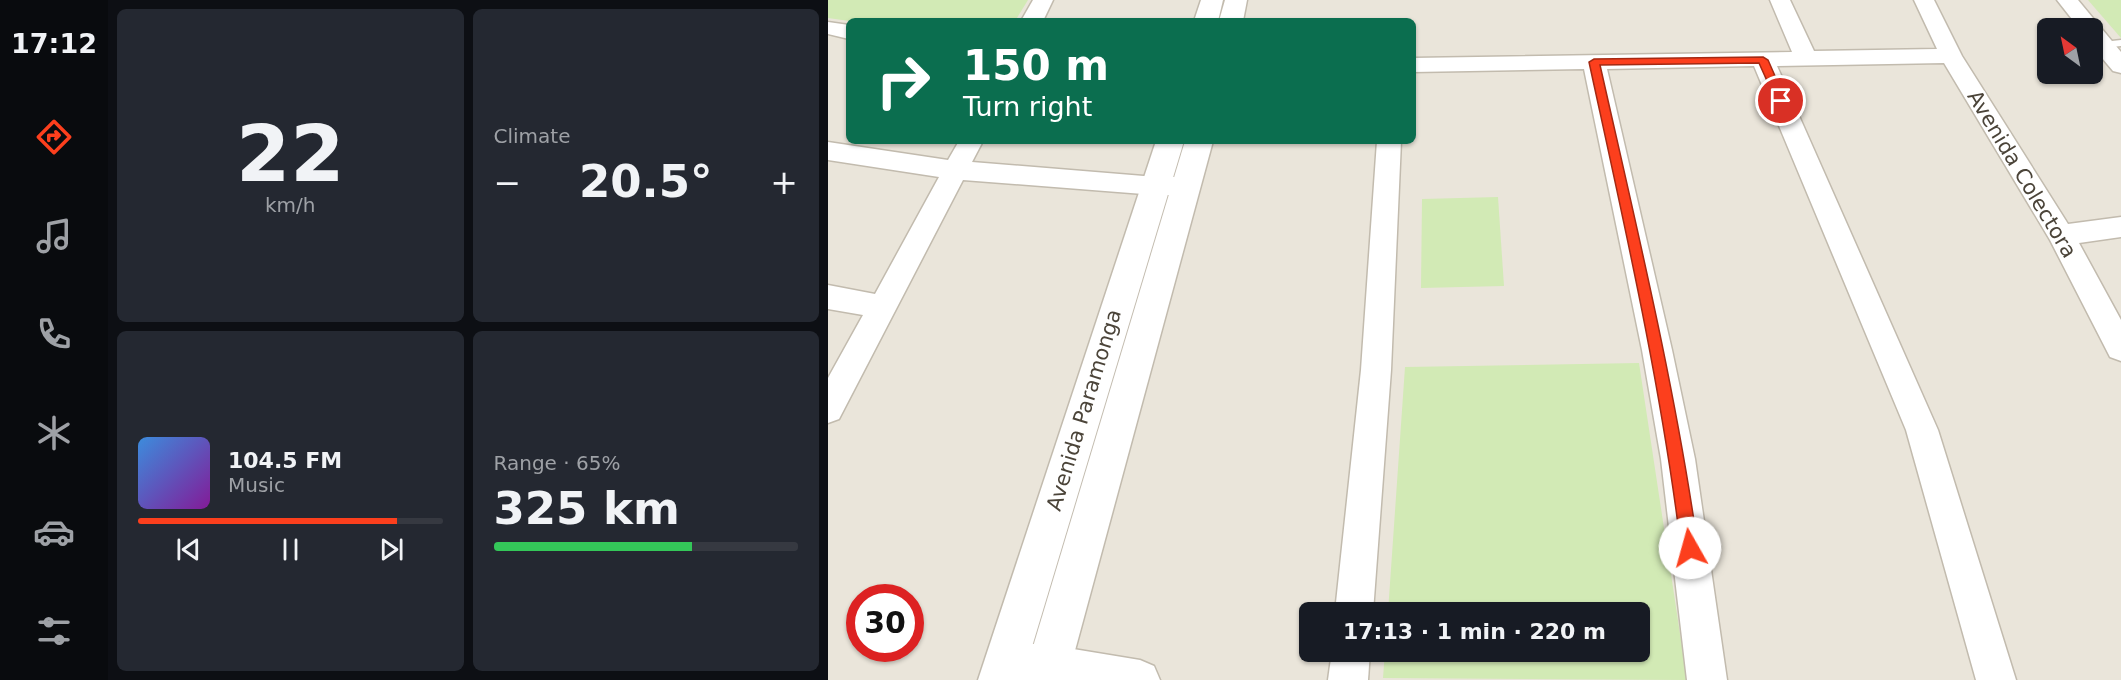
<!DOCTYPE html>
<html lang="en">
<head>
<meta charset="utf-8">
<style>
	:root { --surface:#171b24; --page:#242831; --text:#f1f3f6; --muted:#9ea1a6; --line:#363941; --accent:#fc3f1d }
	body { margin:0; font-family:"DejaVu Sans",sans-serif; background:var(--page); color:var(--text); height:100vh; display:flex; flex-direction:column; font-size:22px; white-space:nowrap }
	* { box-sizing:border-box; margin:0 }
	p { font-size:20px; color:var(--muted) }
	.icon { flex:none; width:33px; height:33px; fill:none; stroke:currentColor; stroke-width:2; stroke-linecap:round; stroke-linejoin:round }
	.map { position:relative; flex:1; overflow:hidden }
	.sheet { display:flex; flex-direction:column; gap:9px; padding:9px; background:#0d0f14; width:720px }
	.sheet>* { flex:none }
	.guide { position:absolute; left:18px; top:18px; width:570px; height:126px; border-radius:9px; box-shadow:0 2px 4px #0004; background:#0b6e4f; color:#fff; overflow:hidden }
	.needle { width:39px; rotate:327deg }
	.controls { position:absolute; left:1209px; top:18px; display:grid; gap:12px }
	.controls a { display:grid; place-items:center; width:66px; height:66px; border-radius:9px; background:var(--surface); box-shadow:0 2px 4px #0004; font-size:30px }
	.speed { position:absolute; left:18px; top:584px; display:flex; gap:12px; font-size:30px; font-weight:700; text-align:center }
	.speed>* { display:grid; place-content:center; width:78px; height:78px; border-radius:50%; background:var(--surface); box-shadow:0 2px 4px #0004; line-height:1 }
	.speed .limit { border:9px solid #d22; background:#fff; color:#111 }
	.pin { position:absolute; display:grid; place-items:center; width:51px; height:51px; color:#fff; margin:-26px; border:3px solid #fff; border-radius:50%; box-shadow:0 2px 6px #0007 }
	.me { position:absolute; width:66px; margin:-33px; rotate:353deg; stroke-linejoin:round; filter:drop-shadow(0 0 4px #0008) }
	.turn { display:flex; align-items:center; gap:21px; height:126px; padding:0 18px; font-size:27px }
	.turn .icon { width:78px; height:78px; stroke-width:2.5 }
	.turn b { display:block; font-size:42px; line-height:51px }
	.big { font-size:45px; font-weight:600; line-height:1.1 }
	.sheet .tile { flex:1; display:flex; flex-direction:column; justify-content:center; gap:9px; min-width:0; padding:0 21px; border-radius:9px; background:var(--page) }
	.sheet .dial { align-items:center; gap:0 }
	.dial b { font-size:78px; line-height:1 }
	.song { display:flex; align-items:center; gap:18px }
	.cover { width:72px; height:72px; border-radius:9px; background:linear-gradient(135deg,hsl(210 70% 55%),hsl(290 70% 35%)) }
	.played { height:6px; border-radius:3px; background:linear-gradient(90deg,var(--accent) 85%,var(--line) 85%) }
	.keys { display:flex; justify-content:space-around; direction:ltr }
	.heat { display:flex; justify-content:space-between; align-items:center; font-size:33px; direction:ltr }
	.charge { height:9px; border-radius:4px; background:linear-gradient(90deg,#34c759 65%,var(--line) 0) }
	.sheet .tiles { flex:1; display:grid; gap:9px; grid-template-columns:repeat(2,1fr) }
	.trip { position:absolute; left:471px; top:602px; width:351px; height:60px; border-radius:9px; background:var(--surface); box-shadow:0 2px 4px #0004; font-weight:600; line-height:60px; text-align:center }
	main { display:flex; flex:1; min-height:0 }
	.tab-bar { display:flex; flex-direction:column; width:108px; justify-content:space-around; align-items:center; background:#090b0e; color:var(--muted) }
	.tab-bar .icon { width:42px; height:42px }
	.tab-bar .selected { color:var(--accent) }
	.tab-bar b { font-size:27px; color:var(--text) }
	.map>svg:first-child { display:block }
</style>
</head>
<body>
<main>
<nav class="tab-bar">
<b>17:12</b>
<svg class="icon selected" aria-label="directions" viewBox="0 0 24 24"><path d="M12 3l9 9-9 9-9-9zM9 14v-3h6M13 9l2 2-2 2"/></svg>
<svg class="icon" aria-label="music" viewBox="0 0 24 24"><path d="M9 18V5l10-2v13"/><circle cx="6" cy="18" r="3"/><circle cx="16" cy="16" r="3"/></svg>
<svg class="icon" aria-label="phone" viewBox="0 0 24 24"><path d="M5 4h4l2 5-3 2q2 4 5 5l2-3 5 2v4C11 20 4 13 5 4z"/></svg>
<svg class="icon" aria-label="climate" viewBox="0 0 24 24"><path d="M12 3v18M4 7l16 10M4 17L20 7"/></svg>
<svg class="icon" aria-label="car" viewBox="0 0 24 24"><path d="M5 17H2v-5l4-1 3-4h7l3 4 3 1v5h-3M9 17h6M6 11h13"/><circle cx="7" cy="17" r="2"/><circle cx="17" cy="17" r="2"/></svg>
<svg class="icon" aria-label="filters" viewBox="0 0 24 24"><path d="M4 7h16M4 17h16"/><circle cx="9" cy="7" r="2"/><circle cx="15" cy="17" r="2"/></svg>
</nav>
<section class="sheet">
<div class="tiles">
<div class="tile dial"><b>22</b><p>km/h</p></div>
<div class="tile"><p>Climate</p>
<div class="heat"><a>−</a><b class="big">20.5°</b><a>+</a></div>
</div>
<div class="tile">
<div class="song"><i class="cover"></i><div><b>104.5 FM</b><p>Music</p></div></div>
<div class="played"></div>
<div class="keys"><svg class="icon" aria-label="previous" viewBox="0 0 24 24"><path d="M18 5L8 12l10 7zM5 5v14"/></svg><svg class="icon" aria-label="pause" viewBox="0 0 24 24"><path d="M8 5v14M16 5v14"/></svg><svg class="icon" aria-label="next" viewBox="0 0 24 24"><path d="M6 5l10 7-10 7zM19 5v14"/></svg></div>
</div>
<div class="tile"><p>Range · 65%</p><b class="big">325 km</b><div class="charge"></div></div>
</div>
</section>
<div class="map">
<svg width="1293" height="680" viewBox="0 0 1293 680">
	<rect width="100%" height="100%" fill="#f6f3ec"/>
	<path fill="#eae5da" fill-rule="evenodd" d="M0 0H1293V680H0ZM21 21H585V141H21ZM1220 28H1264V74H1220ZM32 597H82V648H32ZM482 612H812V651H482Z"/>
	<g fill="#d2eab5">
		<polygon points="0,0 200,0 187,21 21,21 0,18"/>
		<polygon points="1260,0 1293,0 1293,38"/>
		<polygon points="670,197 676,286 593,288 594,199"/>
		<polygon points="811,363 859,680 555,678 557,651 812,651 812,612 560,612 577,367"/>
	</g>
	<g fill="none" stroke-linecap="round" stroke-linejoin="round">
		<g stroke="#c2bbae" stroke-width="3">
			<polygon id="service" points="1293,40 1293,46 1275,48 1270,45 1275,42"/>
		</g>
		<g stroke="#c2bbae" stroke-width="3">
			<g id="minor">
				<polygon points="205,0 225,0 215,21 193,21"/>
				<polygon points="942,0 962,0 986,51 1109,49 1086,0 1106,0 1134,56 1240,224 1293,217 1293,237 1251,243 1293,320 1293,361 1282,357 1222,240 1116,63 949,66 1110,430 1188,680 1148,680 1078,430 926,66 779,69 844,350 867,459 899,680 859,680 833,459 814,350 756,69 585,72 585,58 964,52"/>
				<polygon points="1229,0 1250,0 1293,52 1293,73 1285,71 1264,46 1264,28 1251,28"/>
				<polygon points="0,22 21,25 21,39 0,34"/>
				<polygon points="131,141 155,141 144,162 328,177 358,177 367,179 371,186 367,193 358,195 328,195 135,180 11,419 0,423 0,378 35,315 0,309 0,285 47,294 111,177 0,160 0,142 120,160"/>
				<polygon points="549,141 573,141 563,370 545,612 507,612 533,370"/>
				<polygon points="177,642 221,645 312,660 326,666 332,680 176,680 163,675 158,661 163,647"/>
				<polygon points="504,651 542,651 540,680 500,680"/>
			</g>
		</g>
		<g stroke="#c2bbae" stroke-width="3">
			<g id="tertiary">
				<polygon points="373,0 395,0 390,21 366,21"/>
				<polygon points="397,0 419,0 415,21 391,21"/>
				<polygon points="328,141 356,141 194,680 150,680"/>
				<polygon points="357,141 385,141 239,680 195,680"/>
			</g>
		</g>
		<use href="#service" fill="#fff" fill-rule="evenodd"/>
		<use href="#minor" fill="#fff" fill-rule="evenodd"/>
		<use href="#tertiary" fill="#fff" fill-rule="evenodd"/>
	</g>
	<path fill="#fc3f1d" stroke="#a42913" stroke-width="1.5" d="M935 57 940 60 958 101 957 104H949L948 101 931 63 772 65C808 225 847 385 870 548L867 553 862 556 856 553 853 548C833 384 796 223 761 62L766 59Z"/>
	<g text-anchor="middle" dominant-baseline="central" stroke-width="4.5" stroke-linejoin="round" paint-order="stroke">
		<g font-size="21" fill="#4b4439" stroke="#fff">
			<text transform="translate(1194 174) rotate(59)">Avenida Colectora</text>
			<text transform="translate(256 410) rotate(-73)">Avenida Paramonga</text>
		</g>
	</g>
</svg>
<div class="controls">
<a><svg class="needle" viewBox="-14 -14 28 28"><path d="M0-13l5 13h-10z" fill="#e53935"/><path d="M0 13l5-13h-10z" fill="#9ea1a6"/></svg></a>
</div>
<div class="speed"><div class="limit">30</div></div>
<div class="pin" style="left:953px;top:101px;background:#d93025"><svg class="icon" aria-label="arrive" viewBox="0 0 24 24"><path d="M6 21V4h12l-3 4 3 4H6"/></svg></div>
<svg class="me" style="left:862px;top:548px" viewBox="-20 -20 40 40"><circle r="19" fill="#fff"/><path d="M0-13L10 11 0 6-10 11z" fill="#fc3f1d"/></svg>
<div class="trip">17:13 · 1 min · 220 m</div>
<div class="guide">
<div class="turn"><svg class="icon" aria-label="right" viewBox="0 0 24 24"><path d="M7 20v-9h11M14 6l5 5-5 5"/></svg><div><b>150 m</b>Turn right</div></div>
</div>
</div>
</main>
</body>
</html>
